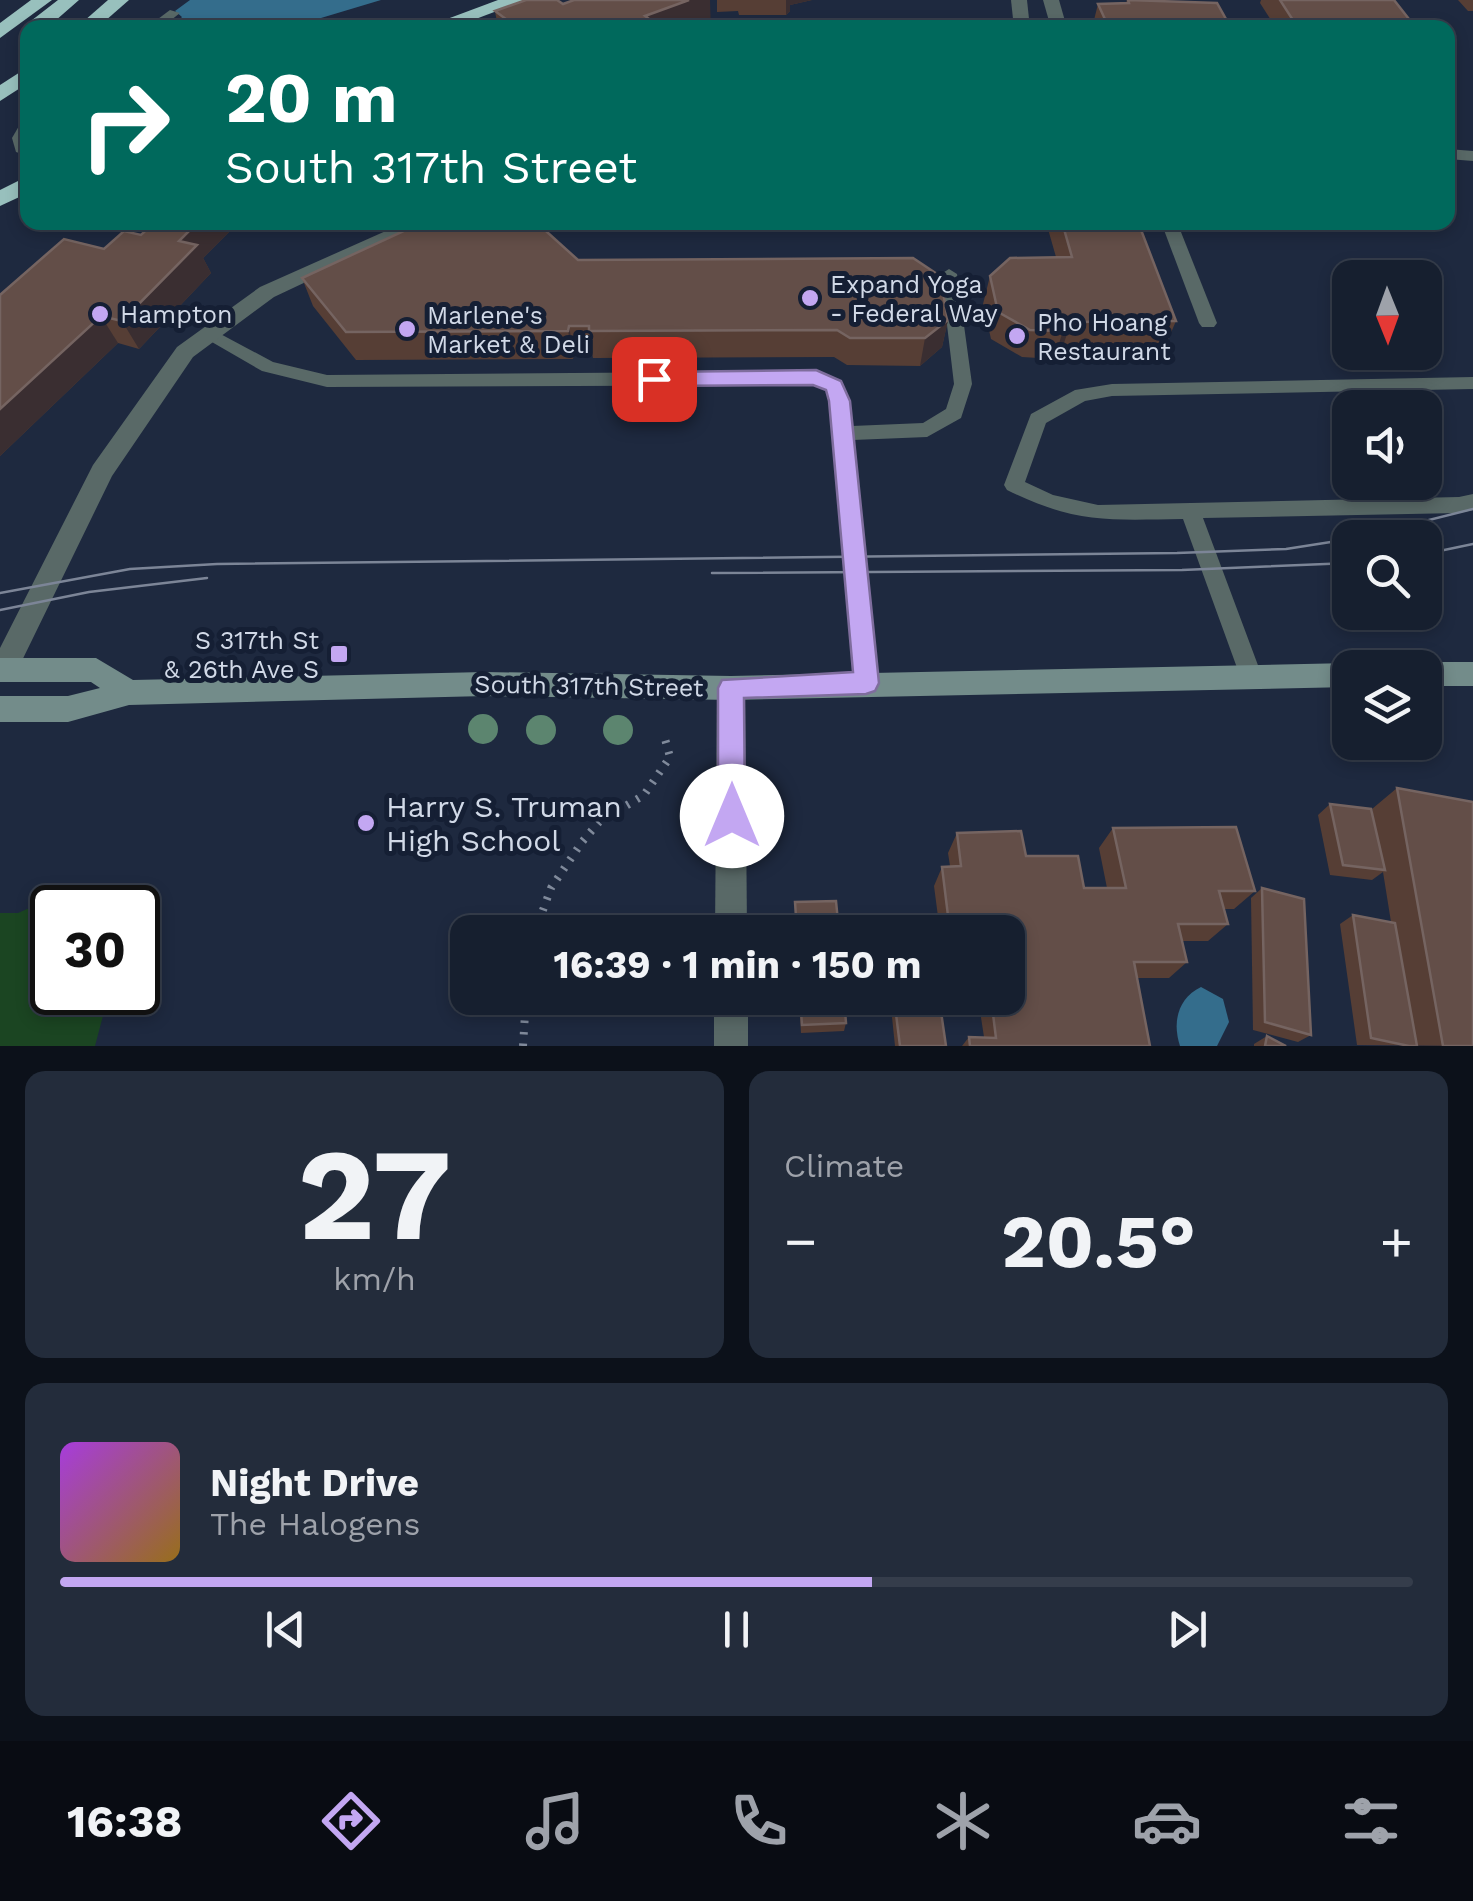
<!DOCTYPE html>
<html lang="en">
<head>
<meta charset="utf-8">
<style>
	:root { --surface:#161f2f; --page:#232c3b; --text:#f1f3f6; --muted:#9ea2aa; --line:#353d4b; --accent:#c3a7f2 }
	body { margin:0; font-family:"Work Sans",sans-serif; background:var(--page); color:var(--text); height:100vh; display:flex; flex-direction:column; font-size:38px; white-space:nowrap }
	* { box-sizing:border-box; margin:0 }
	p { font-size:32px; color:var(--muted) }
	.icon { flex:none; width:55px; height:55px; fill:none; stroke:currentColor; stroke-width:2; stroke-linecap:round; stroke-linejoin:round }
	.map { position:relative; height:1046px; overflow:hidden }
	.drawer { display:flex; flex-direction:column; gap:25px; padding:25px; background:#0c111a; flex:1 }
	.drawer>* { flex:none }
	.banner { position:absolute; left:20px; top:20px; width:1435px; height:210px; border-radius:20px; box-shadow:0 5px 15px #0003,0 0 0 2px var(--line); background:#00695c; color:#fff; overflow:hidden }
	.needle { width:65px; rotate:179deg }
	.buttons { position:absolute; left:1332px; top:260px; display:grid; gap:20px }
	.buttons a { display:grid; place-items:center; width:110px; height:110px; border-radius:20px; background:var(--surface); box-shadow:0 5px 15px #0003,0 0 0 2px var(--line); font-size:50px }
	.speed { position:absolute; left:30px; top:885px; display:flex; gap:20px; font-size:50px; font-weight:700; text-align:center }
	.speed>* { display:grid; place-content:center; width:130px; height:130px; border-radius:50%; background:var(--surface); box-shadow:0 5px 15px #0003,0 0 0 2px var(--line); line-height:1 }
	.speed .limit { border:5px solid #111; border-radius:15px; background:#fff; color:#111 }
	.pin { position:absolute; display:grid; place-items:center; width:85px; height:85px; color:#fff; margin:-42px; border-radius:20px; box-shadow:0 5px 15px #0006 }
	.me { position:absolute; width:110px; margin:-55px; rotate:0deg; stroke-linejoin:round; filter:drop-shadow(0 0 8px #0008) }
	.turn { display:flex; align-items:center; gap:35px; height:210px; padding:0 40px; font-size:45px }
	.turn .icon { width:130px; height:130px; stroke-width:2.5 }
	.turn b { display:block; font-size:70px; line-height:85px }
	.big { font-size:75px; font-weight:700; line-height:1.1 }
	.drawer .card { flex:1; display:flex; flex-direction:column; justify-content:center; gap:15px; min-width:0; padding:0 35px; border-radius:20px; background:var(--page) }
	.drawer .dial { align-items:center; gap:0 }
	.dial b { font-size:130px; line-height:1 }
	.song { display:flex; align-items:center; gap:30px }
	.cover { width:120px; height:120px; border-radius:15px; background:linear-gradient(135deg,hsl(280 70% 55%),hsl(40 70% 35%)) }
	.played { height:10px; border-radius:5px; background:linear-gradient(90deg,var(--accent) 60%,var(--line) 60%) }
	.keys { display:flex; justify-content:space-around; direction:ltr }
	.heat { display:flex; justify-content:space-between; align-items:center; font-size:55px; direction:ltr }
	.drawer .tiles { flex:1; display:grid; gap:25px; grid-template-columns:1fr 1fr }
	.card:last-child { grid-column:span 2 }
	.trip { position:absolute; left:450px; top:915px; width:575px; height:100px; border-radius:20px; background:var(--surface); box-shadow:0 5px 15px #0003,0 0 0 2px var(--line); font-weight:700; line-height:100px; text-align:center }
	.tab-bar { display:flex; height:160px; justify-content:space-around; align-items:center; background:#090c13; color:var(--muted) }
	.tab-bar .icon { width:70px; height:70px }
	.tab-bar .selected { color:var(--accent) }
	.tab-bar b { font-size:45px; color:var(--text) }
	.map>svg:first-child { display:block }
</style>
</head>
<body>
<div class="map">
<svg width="1473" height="1046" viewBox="0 0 1473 1046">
	<rect width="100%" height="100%" fill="#1e293f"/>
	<polygon fill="#1b4522" points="82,885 90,907 52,908 52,992 109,993 95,1046 0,1046 0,913 18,913"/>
	<g fill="#346d8c">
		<polygon points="190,0 381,0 291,27 172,28 182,17 175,11"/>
		<path d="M1201 987 1223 999 1229 1022 1217 1046H1180C1172 1022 1178 998 1201 987Z"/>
	</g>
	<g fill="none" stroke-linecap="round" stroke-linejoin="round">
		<g stroke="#808a9b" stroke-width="8" stroke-dasharray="2.5 9" stroke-linecap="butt">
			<polyline points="535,932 551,888 582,842 599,822 644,795 670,757 665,739"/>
			<polyline points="523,1046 526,998"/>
		</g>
		<g fill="#596967" fill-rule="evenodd">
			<polygon points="170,10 180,13 161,28 146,28"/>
			<polygon points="28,118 28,156 16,152 12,138 23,119"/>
			<polygon points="1161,222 1177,222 1217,323 1214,327 1202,327 1199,323"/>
			<path d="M949 269 957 274 972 384 961 418 927 437 853 440 877 683 874 690 866 693 858 690 855 683 831 401 827 390 819 385 327 387 262 371 198 334 207 328 213 330 273 362 327 375 815 371C846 378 849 397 852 426L923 423 946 409 954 384 941 274Z"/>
			<path d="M1473 377V389L1112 396 1085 401 1046 423 1025 482 1053 495 1098 505 1459 497 1473 494V510L1459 513 1203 518 1262 676 1259 683 1251 686 1243 683 1240 676 1183 519C1110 520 1075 524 1007 490L1004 485 1031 414 1075 390 1112 384Z"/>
		</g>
		<g fill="#596967" fill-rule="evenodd">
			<polygon points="1011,0 1027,0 1030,28 1014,28"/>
			<polygon points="1043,0 1059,0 1067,28 1051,28"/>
			<polygon points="1448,149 1473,151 1473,161 1448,159"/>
			<polygon points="406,222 433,222 274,297 193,357 112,476 13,679 0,681 0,648 93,465 177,347 260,287"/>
			<polygon points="731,676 741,679 745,688 747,932 715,932 717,688 721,679"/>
			<rect x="714" y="998" width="34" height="48"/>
		</g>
		<g fill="#738c8a" fill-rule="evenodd">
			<polygon points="0,658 96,658 133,680 485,672 731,676 1350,663 1360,668 1350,668 1350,687 731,700 485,696 129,705 68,722 0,722 0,696 68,696 100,688 91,682 0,682"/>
			<polygon points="1425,662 1473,662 1473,686 1425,686 1425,668 1414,668"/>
		</g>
		<g fill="#98c0bd" fill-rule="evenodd">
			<polygon points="31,0 52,0 0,38 0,23"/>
			<polygon points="58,0 79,0 47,28 28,28 27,32 27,24"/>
			<polygon points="108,0 129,0 97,28 76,28"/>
			<polygon points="498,0 526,0 452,28 423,28"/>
			<polygon points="28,67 28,83 0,101 0,85"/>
			<polygon points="28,176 28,193 0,206 0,190"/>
		</g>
		<g stroke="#7c8597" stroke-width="2.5">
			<polyline points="1357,538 1473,509"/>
			<polyline points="1425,554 1473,544"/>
			<polyline points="712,573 1182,570 1350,563"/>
			<polyline points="0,593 130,569 217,564 1177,553 1286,549 1350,539"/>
			<polyline points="0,610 89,592 207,578"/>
		</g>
	</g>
	<g fill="#5c856f">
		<circle cx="483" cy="729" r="15"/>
		<circle cx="541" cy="730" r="15"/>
		<circle cx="618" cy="730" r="15"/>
	</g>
	<g fill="#563e35">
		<polygon points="717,0 812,0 790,5 790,11 786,15 739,15 738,11 717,12"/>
		<polygon points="1127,0 1155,0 1231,28 1092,28 1098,4 1126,3"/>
		<polygon points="1261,0 1394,0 1416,28 1276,28 1260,3"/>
		<polygon points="1458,0 1473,0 1473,11 1468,11"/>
		<polygon points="563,4 711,28 498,28 495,11"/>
		<polygon points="1046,222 1138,222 1176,321 1164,349 1062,349 1054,359 1022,357 991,339 983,304 990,276 1056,257"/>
		<polygon points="231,230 203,258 211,273 139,349 118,343 0,456 0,295 104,249"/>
		<polygon points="578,260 948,320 942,347 920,366 847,365 834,357 593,358 592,353 574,354 573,359 356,360 313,306 302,278"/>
		<polygon points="1397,788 1473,1046 1357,1045 1340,924 1353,915 1391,922 1383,872 1372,880 1330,875 1318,815 1330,804 1376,830 1372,809"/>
		<polygon points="1113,828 1255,891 1234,909 1224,909 1228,924 1208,941 1182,941 1187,962 1169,978 1137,978 1150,1046 962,1046 969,1037 984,1037 978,998 1008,998 1008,932 940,932 934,886 942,867 950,866 948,853 957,833 1026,856 1084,888 1107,888 1099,848"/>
		<polygon points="1262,888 1311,1035 1298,1042 1253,1030 1251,898"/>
		<polygon points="799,998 844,998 846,1023 844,1031 801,1033"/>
		<polygon points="890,998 939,998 946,1046 895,1046"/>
		<polygon points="1267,1036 1286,1046 1254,1046 1254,1044"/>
	</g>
	<g fill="#3a2e31">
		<polygon points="689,0 710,0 711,28 645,28 645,16"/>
		<polygon points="786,0 812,0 790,5 790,11 786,15"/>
		<polygon points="198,222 228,222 231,230 203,258 211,273 139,349 122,321 179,241"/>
		<polygon points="101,316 118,343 0,456 0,409"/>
		<polygon points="948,320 942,347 920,366 925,338"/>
		<polygon points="1071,322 1062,349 1054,359 1063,331"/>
		<polygon points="569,326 574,354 573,359 568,331"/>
	</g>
	<g fill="#634e48" stroke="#756461" stroke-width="2.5">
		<polygon points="526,0 557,0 563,4 574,0 689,0 645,16 661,28 518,28 495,11"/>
		<polygon points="1128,0 1217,3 1231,28 1109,28 1098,4 1129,3"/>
		<polygon points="1280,0 1394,0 1416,28 1298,28"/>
		<polygon points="155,222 198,222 179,241 197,245 122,321 101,316 0,409 0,295 64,239 104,249 124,231 141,235"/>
		<polygon points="423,222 536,222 578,260 913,258 940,276 948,320 925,338 850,338 837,330 589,331 589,326 569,326 568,331 346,332 302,278"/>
		<polygon points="1062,222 1138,222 1176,321 1071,322 1063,331 1030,330 998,312 990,276 1010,258 1072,257"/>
		<polygon points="1397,788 1473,802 1473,1046 1443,1046"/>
		<polygon points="1330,804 1371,809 1385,870 1343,865"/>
		<polygon points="1236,827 1255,891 1219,891 1228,924 1178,924 1187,962 1134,962 1150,1046 970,1046 969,1037 996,1038 991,998 1008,998 1008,932 950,932 942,867 961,866 957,833 1021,831 1026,856 1078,856 1084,888 1126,888 1113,828"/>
		<polygon points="1262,888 1304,899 1311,1035 1265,1022"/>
		<polygon points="836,901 839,932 797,932 795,902"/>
		<polygon points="1353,915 1395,923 1417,1046 1409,1046 1371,1038"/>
		<polygon points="800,998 844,998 846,1023 802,1025"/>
		<polygon points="894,998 939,998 946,1046 900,1046"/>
		<polygon points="1267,1036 1286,1046 1265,1046"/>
	</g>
	<polygon fill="#c3a7f2" stroke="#7f6d9d" stroke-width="2.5" points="816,370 841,381 850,401 879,683 875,691 866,694 744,698 745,816 741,826 732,830 722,826 718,816 718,688 722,680 853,672 829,401 826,390 813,385 654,386 644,379 654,372"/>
	<g fill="#c3a7f2" stroke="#151f34" stroke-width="4">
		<circle cx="810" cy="298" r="10"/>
		<circle cx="100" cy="314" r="10"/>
		<circle cx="407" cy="329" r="10"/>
		<circle cx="1017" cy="336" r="10"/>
		<rect x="329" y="644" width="20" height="20" rx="5"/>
		<circle cx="366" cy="823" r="10"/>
	</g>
	<g text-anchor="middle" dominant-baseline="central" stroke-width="10" stroke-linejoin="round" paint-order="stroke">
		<g font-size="25" fill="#d1d9e7" stroke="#151f34" text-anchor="start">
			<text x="830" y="284">Expand Yoga<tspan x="830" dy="29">- Federal Way</tspan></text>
			<text x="120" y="314">Hampton</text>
			<text x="427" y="315">Marlene's<tspan x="427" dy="29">Market &amp; Deli</tspan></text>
			<text x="1037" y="322">Pho Hoang<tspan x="1037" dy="29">Restaurant</tspan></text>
			<text x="319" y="640" text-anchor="end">S 317th St<tspan x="319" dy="29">&amp; 26th Ave S</tspan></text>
		</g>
		<g font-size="25" fill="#d1d9e7" stroke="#151f34">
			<text transform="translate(589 686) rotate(1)">South 317th Street</text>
		</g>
		<g font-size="30" fill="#d1d9e7" stroke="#151f34" text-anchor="start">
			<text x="386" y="806">Harry S. Truman<tspan x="386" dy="34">High School</tspan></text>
		</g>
	</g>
</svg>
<div class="buttons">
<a><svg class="needle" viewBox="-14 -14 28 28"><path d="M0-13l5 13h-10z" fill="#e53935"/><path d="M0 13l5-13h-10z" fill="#9ea2aa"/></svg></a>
<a><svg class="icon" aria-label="sound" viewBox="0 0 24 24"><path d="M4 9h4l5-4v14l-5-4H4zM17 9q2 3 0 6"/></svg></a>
<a><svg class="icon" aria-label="search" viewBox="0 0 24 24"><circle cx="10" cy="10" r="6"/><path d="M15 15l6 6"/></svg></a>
<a><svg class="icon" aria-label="layers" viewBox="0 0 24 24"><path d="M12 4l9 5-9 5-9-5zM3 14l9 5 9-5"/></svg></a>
</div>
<div class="speed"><div class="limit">30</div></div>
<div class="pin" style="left:654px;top:379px;background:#d93025"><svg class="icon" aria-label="arrive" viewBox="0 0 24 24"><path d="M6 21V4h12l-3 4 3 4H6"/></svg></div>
<svg class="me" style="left:732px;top:816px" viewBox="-20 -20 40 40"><circle r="19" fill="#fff"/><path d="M0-13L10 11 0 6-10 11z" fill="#c3a7f2"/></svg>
<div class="trip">16:39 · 1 min · 150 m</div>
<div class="banner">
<div class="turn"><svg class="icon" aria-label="right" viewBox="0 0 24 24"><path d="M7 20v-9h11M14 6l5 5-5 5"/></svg><div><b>20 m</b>South 317th Street</div></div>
</div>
</div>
<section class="drawer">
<div class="tiles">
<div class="card dial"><b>27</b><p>km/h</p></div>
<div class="card"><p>Climate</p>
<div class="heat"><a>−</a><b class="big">20.5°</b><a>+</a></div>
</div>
<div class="card">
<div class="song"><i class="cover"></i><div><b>Night Drive</b><p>The Halogens</p></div></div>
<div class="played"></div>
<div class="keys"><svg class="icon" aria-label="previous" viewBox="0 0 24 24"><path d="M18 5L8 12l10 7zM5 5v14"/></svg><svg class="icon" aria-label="pause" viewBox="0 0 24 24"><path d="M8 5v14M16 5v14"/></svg><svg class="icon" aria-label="next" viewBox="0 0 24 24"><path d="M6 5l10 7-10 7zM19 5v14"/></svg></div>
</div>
</div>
</section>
<nav class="tab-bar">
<b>16:38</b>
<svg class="icon selected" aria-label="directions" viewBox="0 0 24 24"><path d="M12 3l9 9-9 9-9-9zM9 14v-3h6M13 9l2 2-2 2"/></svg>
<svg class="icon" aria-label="music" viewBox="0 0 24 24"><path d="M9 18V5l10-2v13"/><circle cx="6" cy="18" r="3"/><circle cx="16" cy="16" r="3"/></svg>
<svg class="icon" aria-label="phone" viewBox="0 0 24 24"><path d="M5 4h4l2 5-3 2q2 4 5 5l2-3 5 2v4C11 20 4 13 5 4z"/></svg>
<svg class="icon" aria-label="climate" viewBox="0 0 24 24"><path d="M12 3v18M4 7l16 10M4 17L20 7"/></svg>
<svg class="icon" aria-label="car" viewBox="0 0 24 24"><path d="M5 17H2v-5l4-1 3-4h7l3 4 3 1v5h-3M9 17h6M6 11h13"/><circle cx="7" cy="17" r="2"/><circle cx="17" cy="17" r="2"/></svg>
<svg class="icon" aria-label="filters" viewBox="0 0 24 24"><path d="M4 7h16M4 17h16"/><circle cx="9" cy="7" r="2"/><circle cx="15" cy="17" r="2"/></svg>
</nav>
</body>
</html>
